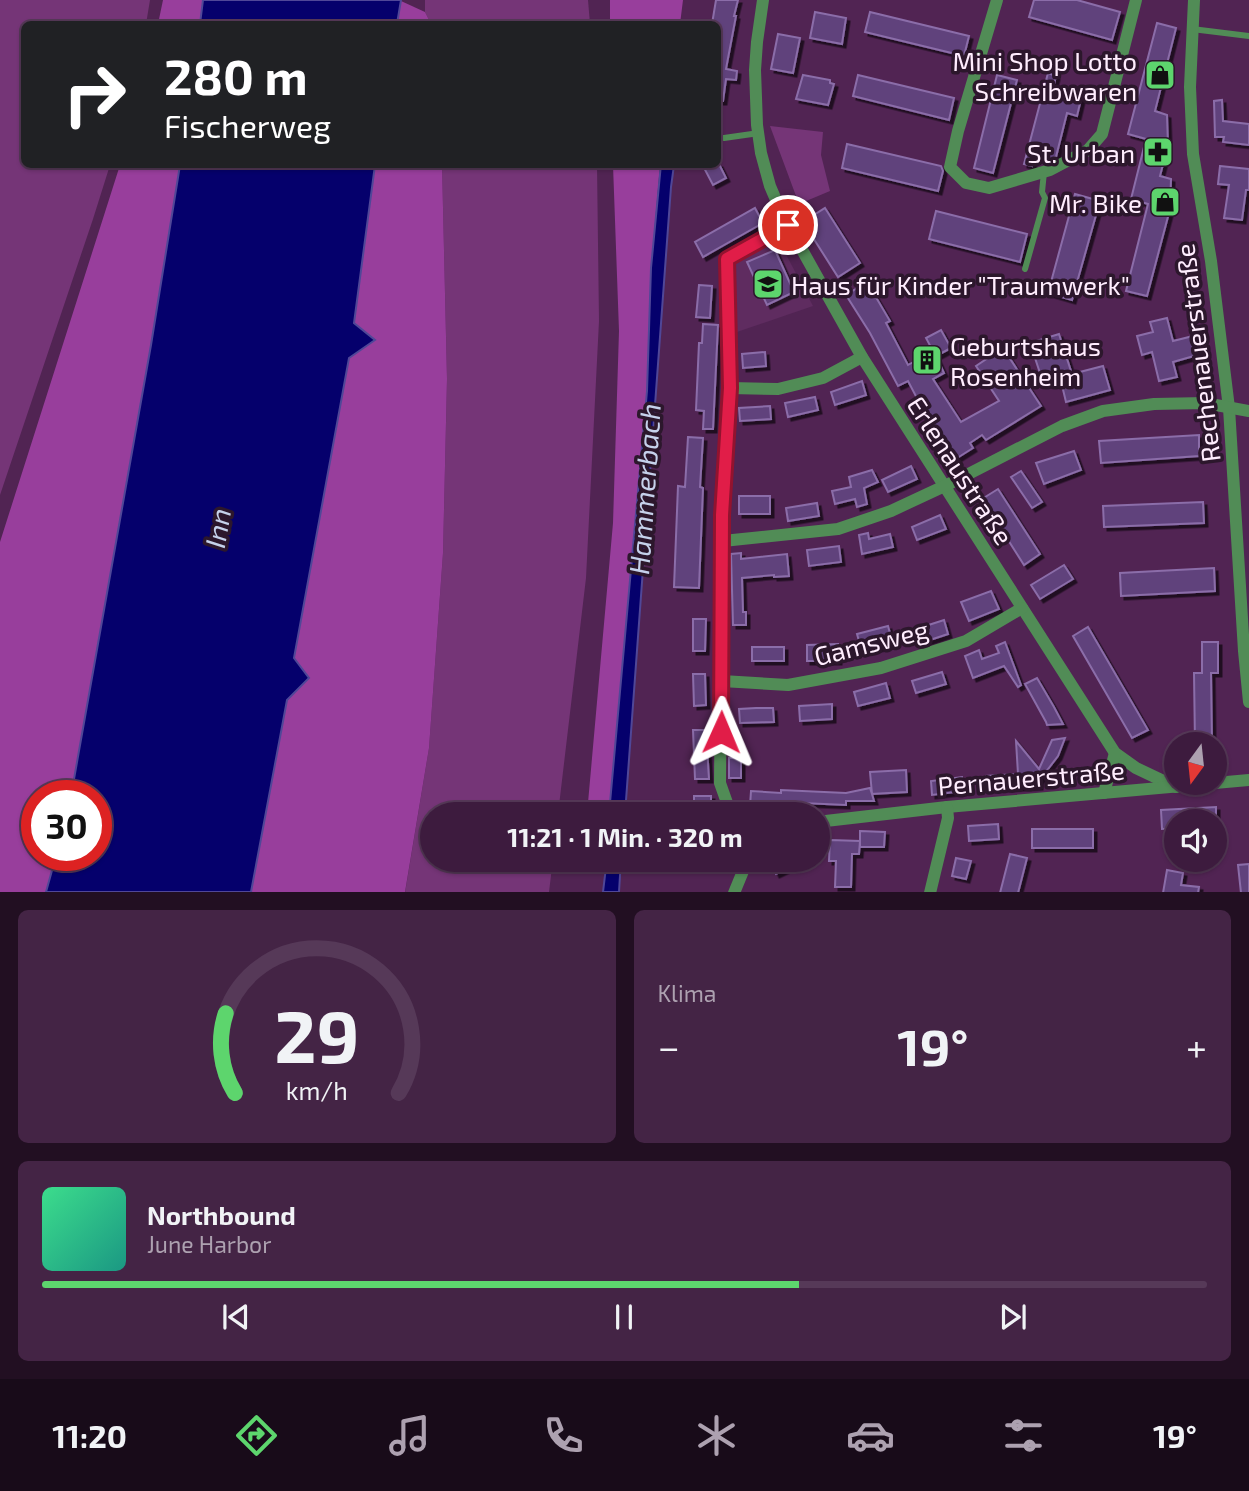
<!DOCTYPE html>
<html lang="de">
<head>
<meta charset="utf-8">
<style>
	:root { --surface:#3d1b3e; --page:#442445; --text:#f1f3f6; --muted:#ada1b0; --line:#563958; --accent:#5dd56d }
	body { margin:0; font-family:"Exo 2",sans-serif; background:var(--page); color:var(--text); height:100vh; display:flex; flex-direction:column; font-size:26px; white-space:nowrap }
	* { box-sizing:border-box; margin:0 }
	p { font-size:23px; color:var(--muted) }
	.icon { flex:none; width:38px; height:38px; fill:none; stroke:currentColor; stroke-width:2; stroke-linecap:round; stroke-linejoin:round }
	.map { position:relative; height:892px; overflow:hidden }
	.drawer { display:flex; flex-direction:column; gap:18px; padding:18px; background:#220f22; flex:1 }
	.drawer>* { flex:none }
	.hud { position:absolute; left:21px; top:21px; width:700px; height:147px; border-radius:10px; box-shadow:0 2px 5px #0004,0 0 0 2px var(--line); background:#202124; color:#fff; overflow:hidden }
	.needle { width:46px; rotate:195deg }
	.buttons { position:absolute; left:1164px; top:732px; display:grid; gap:14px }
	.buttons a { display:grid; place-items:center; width:63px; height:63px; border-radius:50%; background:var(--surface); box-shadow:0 2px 5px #0004,0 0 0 2px var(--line); font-size:35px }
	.speed { position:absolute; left:21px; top:780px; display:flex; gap:14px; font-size:35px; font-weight:700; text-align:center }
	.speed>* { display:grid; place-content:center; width:91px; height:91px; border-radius:50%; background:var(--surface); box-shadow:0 2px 5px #0004,0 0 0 2px var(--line); line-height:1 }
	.speed .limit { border:10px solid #d22; background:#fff; color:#111 }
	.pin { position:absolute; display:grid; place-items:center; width:60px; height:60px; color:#fff; margin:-30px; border:4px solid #fff; border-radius:50%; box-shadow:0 2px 7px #0007 }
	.me { position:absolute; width:77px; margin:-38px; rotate:1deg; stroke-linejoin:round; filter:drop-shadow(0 0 5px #0008) }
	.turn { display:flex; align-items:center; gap:24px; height:147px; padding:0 28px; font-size:32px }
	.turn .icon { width:91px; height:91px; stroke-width:2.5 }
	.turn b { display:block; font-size:49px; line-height:60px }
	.big { font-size:52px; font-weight:700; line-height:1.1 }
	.drawer .widget { flex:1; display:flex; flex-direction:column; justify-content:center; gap:10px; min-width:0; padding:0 24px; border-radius:10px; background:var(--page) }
	.drawer .dial { align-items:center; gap:0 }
	.dial svg { height:182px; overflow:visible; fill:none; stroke:var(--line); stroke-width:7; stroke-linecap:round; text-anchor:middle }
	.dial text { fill:var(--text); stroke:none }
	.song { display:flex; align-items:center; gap:21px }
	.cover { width:84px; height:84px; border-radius:10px; background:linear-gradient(135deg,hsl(150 70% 55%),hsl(170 70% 35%)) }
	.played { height:7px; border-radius:4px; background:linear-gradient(90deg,var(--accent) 65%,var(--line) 65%) }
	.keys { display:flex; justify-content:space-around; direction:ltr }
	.heat { display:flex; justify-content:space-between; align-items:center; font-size:38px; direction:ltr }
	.drawer .tiles { flex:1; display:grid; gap:18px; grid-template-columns:1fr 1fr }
	.widget:last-child { grid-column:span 2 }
	.trip { position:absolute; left:420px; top:802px; width:410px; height:70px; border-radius:35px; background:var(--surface); box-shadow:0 2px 5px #0004,0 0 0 2px var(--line); font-weight:700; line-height:70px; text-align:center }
	.dock { display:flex; height:112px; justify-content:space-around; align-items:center; background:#180b19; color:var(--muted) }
	.dock .icon { width:49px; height:49px }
	.dock .current { color:var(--accent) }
	.dock b { font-size:32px; color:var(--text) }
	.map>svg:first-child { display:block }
</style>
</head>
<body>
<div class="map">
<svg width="1249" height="893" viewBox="0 0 1249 893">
	<defs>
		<filter id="shadow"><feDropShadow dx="3.5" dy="3.5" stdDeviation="0" flood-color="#0009"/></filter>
	</defs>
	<rect width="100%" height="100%" fill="#512453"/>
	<polygon fill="#5f2c60" points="778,239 813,306 734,333 733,262"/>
	<g fill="#753577">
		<polygon points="0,0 150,0 146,24 24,24 24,164 110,165 93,219 0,495"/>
		<polygon points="425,0 588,0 590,24 431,24 425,12"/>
		<polygon points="770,126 823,132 821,155 830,191 799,204"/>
		<polygon points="442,165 597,165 599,321 586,578 558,814 432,814 432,859 553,859 549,892 405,893 429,748 443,553 447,379"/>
	</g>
	<g fill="#983e9c">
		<polygon points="163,0 203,0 200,24 158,24"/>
		<polygon points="610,0 683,0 680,24 610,24"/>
		<polygon points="401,1 425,12 431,24 397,24"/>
		<polygon points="120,165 180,165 151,345 71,796 37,796 37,856 56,856 46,892 0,892 0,542"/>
		<polygon points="375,165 442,165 447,379 443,553 429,748 405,892 251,893 287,700 309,678 294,658 349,358 374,340 354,323"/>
		<polygon points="613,165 660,165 651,268 647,391 609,814 587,814 613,523 619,331"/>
	</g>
	<g fill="#05006c" stroke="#504798" stroke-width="2">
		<polygon points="203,0 401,0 397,24 200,24"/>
		<polygon points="661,164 674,165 671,187 625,814 609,814 647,391 651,268"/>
		<polygon points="180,165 375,165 354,323 375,340 349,358 294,658 309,678 287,700 251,892 46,892 56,856 96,856 96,796 71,796 151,345"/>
		<polygon points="607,859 621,859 619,892 603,892"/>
	</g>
	<g fill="#60437c" stroke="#8b6da9" stroke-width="2" filter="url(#shadow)">
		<polygon points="716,0 738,0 734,16 736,16 726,69 737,71 736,80 726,79 723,101 718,101 718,24 712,24"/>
		<polygon points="1034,0 1077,0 1120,12 1112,40 1029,17"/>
		<polygon points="815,12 846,18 842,44 810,38"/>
		<polygon points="870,12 969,36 964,56 865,32"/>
		<polygon points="1157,23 1176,28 1155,111 1167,115 1168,145 1160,176 1171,179 1170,209 1147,296 1126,291 1148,204 1131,199 1146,139 1128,134"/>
		<polygon points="778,34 800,38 793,73 771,69"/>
		<polygon points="1048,73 1056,76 1053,88 1082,95 1077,116 1067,113 1056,157 1048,161 1034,157 1032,166 1024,164"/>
		<polygon points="803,75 830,80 830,83 834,84 828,105 796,99"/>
		<polygon points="858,75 954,98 949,120 853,96"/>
		<polygon points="997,75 1017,80 993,173 974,168"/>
		<polygon points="1222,100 1223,121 1249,124 1249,145 1223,142 1224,137 1215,137 1214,101"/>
		<polygon points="847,144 941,166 943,171 938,191 842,168"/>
		<polygon points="702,164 719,164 726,178 713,185"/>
		<polygon points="1220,166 1249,169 1249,190 1246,190 1242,220 1224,218 1229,185 1218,184"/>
		<polygon points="1075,194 1100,201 1072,300 1048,293"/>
		<polygon points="755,208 763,223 703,257 695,242"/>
		<polygon points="825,208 860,263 838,277 803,222"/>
		<polygon points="936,211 1027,234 1020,262 929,239"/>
		<polygon points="775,250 794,292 767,305 747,262"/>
		<polygon points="867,282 890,321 886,323 908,365 933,351 926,338 941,330 951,348 936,356 944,373 933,379 961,422 999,401 976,366 1003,348 1041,406 986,440 982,435 970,443 973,448 954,460 917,404 919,402 908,381 898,386 870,333 846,295"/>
		<polygon points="699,285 712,286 710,318 696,317"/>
		<polygon points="1167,318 1173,341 1197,335 1201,354 1173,362 1177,377 1159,381 1152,352 1142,355 1137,336 1153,332 1150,322"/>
		<polygon points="703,324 718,325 713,429 703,429 704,411 696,410 699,343 702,343"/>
		<polygon points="1059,334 1072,374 1103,366 1110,390 1066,402 1060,377 1043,382 1030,343"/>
		<polygon points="765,352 766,366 743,368 742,354"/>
		<polygon points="862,381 866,395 835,405 831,392"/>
		<polygon points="815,397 818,410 788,417 785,403"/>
		<polygon points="770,406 771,419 740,421 739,408"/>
		<polygon points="1199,435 1199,456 1101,463 1099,441"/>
		<polygon points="688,437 703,438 700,487 703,488 699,588 674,587 678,486 685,487"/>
		<polygon points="1074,451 1081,470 1044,484 1036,463"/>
		<polygon points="911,466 917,479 888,492 882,480"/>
		<polygon points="872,470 878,482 864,488 867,504 857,507 855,499 835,504 832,491 851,487 849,477"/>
		<polygon points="1021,471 1042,502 1032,508 1011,477"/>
		<polygon points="998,489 1040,554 1024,565 982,499"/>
		<rect x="739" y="496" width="31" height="18"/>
		<polygon points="1203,502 1204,523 1104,527 1103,506"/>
		<polygon points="817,503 819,516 788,521 786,508"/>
		<polygon points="940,515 946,529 917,540 912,527"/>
		<polygon points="868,533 869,539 890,534 893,547 862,554 859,535"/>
		<polygon points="839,546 841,562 809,566 807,550"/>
		<polygon points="741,553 741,559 787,554 789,576 774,577 774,575 742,578 743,612 746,612 746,625 733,625 731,554"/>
		<polygon points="1064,565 1073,579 1040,599 1031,585"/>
		<polygon points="1214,568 1215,591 1121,596 1120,573"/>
		<polygon points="991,591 999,609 969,621 961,602"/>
		<polygon points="693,619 706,619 705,651 693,651"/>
		<polygon points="944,620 948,634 918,644 913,630"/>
		<polygon points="888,626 893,644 862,652 857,634"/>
		<polygon points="1088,627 1148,730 1132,738 1073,636"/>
		<polygon points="1005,642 1021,685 1018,687 1004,666 973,678 965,656 979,650 982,659 999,653 996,646"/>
		<polygon points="1202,642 1218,642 1218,673 1211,673 1212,744 1195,744 1194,673 1202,673"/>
		<polygon points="838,644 838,661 807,661 807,645"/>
		<rect x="752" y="647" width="32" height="14"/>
		<polygon points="942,672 946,684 916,693 912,681"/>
		<polygon points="693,674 705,674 706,705 694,706"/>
		<polygon points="1037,678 1054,707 1063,724 1047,725 1046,722 1025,684"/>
		<polygon points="886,683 890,698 858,706 854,692"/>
		<polygon points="832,704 832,719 800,721 799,706"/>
		<polygon points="756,708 773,708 774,722 740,723 739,709"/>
		<polygon points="693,730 706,730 709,779 695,779"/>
		<polygon points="1065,738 1058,756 1039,781 1039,786 987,789 986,776 1018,774 1016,741 1039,769 1052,740"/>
		<rect x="729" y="758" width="12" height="20"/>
		<polygon points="906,770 907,792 872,794 874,801 846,801 846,805 780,802 780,807 750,806 751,791 781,793 781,790 846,793 870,788 872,794 870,772"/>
		<polygon points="962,777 964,791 932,795 931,781"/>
		<rect x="694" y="796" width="17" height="18"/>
		<polygon points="1216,807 1216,821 1176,821 1176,828 1162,829 1161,810"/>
		<polygon points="998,824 999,839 969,841 968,826"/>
		<rect x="1032" y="829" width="61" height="19"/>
		<polygon points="860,831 885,832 884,847 860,847"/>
		<polygon points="830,840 860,841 859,854 852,854 851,887 835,887 836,861 829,861"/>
		<polygon points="1010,854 1027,858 1018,893 1000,893"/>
		<polygon points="956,858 971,861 966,879 952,876"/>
		<polygon points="769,859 807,859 776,874"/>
		<polygon points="1249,864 1249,893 1241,893 1238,865"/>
		<polygon points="1167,870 1183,873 1181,885 1199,887 1198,893 1163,893"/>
	</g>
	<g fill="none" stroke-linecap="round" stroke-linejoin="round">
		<g stroke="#518c56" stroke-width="6">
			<polyline points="1192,29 1249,36"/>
			<polyline points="724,138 759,133"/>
			<polyline points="1025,269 1045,198 1042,192 1044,172"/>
		</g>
		<g stroke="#518c56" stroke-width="12">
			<polyline points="763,0 757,42 755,70 757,125 761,153 770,186 782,214 862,357 1115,753 1136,768 1176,787"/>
			<polyline points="997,0 958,131 950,167 966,183 989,188 1050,170 1088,150 1102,134 1136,0"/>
			<polyline points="1194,0 1190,87 1193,154 1211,261 1229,408 1244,651 1249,702"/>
			<polyline points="730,388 778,389 823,378 862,357"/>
			<polyline points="723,541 838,529 891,511 951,483 1062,426 1103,411 1154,404 1205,403 1249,411"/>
			<polyline points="722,681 788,685 881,668 966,641 1022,608"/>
			<polyline points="1104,793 1115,753"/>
			<polyline points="731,814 720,783 722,515 730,388 727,259 788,225"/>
			<polyline points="817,822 947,807 1249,780"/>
			<polyline points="734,893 748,859"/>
			<polyline points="930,893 948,818 947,807"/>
		</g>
	</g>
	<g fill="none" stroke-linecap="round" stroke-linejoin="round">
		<g stroke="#92132f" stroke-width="18">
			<polyline id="route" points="721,732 722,515 730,388 727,259 788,225"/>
		</g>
		<use href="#route" stroke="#e11d48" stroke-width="12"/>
	</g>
	<defs>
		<g id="shop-square" transform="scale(1.575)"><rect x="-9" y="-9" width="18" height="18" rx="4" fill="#5dd56d" stroke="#2c172c"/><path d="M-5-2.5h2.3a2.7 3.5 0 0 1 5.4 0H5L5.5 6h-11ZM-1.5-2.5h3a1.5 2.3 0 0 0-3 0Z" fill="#111"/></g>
		<g id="pharmacy-square" transform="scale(1.575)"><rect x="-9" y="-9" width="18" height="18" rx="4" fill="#5dd56d" stroke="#2c172c"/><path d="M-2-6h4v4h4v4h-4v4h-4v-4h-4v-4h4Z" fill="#111"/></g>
		<g id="school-square" transform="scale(1.575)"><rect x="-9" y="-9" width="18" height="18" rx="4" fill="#5dd56d" stroke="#2c172c"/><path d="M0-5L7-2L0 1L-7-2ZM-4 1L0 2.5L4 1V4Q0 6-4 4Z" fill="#111"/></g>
		<g id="building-square" transform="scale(1.575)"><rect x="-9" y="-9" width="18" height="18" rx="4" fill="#5dd56d" stroke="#2c172c"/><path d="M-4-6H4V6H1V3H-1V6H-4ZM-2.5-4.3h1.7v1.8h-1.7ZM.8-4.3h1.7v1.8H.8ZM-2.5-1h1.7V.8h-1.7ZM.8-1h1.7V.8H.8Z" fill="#111"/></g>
	</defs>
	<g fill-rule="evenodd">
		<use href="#shop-square" x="1160" y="75"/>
		<use href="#pharmacy-square" x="1158" y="152"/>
		<use href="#shop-square" x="1165" y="202"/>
		<use href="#school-square" x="768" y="284"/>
		<use href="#building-square" x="927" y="360"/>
	</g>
	<g text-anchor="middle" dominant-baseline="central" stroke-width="7" stroke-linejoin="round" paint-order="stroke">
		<g font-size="26" fill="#ffedfe" stroke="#2c172c" text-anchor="end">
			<text x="1137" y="60">Mini Shop Lotto<tspan x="1137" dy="30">Schreibwaren</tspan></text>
			<text x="1135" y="152">St. Urban</text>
			<text x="1142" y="202">Mr. Bike</text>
			<text x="791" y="284" text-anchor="start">Haus für Kinder "Traumwerk"</text>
			<text x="950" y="345" text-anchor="start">Geburtshaus<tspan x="950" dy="30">Rosenheim</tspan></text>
		</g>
		<g font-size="26" fill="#ffedfe" stroke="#2c172c">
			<text transform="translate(1197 353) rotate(-97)">Rechenauerstraße</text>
			<text transform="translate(961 470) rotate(57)">Erlenaustraße</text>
			<text transform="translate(871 642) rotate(-14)">Gamsweg</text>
			<text transform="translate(1031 777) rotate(-5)">Pernauerstraße</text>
		</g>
		<g font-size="28" font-style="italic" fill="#c5d1eb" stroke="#2c172c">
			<text transform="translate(644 489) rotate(-86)">Hammerbach</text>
			<text transform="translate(217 528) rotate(-80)">Inn</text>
		</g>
	</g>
</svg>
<div class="buttons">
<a><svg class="needle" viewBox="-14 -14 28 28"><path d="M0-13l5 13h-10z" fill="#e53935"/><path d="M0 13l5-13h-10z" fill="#ada1b0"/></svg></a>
<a><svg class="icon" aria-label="sound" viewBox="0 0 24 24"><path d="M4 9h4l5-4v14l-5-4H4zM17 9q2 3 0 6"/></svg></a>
</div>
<div class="speed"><div class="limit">30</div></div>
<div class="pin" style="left:788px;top:225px;background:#d93025"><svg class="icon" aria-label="arrive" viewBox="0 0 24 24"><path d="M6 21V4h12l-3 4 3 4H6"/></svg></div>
<svg class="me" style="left:721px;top:732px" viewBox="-20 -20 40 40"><path d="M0-17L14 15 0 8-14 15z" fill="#e11d48" stroke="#fff" stroke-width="4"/></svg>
<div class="trip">11:21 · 1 Min. · 320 m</div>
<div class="hud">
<div class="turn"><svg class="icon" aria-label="right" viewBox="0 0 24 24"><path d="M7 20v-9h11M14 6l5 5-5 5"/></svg><div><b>280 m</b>Fischerweg</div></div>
</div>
</div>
<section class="drawer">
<div class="tiles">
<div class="widget dial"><svg viewBox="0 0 100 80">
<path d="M14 69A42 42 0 1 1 86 69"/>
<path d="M14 69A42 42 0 0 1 10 34" stroke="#5dd56d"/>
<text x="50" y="56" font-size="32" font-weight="700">29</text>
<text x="50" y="72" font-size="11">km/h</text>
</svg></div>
<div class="widget"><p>Klima</p>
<div class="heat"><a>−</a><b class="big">19°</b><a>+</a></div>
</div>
<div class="widget">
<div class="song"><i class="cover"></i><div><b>Northbound</b><p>June Harbor</p></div></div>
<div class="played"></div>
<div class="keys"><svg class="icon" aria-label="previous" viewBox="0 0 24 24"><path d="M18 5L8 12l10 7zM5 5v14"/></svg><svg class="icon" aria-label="pause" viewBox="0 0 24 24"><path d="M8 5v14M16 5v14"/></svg><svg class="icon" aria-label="next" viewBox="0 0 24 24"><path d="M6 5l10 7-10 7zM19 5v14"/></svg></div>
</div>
</div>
</section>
<nav class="dock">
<b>11:20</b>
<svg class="icon current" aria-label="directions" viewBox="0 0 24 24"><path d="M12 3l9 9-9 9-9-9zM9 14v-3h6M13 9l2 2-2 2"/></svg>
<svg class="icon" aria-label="music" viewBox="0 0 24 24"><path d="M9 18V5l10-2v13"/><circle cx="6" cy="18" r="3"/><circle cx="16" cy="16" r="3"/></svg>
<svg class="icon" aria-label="phone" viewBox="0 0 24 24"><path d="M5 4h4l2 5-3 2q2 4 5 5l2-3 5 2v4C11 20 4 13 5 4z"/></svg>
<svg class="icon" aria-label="climate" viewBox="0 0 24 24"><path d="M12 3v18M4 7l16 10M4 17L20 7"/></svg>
<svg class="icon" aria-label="car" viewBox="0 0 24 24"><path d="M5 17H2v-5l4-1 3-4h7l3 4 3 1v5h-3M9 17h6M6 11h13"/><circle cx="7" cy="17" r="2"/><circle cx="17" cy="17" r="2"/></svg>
<svg class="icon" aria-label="filters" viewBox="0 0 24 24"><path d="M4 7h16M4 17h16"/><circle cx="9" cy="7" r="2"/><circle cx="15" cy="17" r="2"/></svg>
<b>19°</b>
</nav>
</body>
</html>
